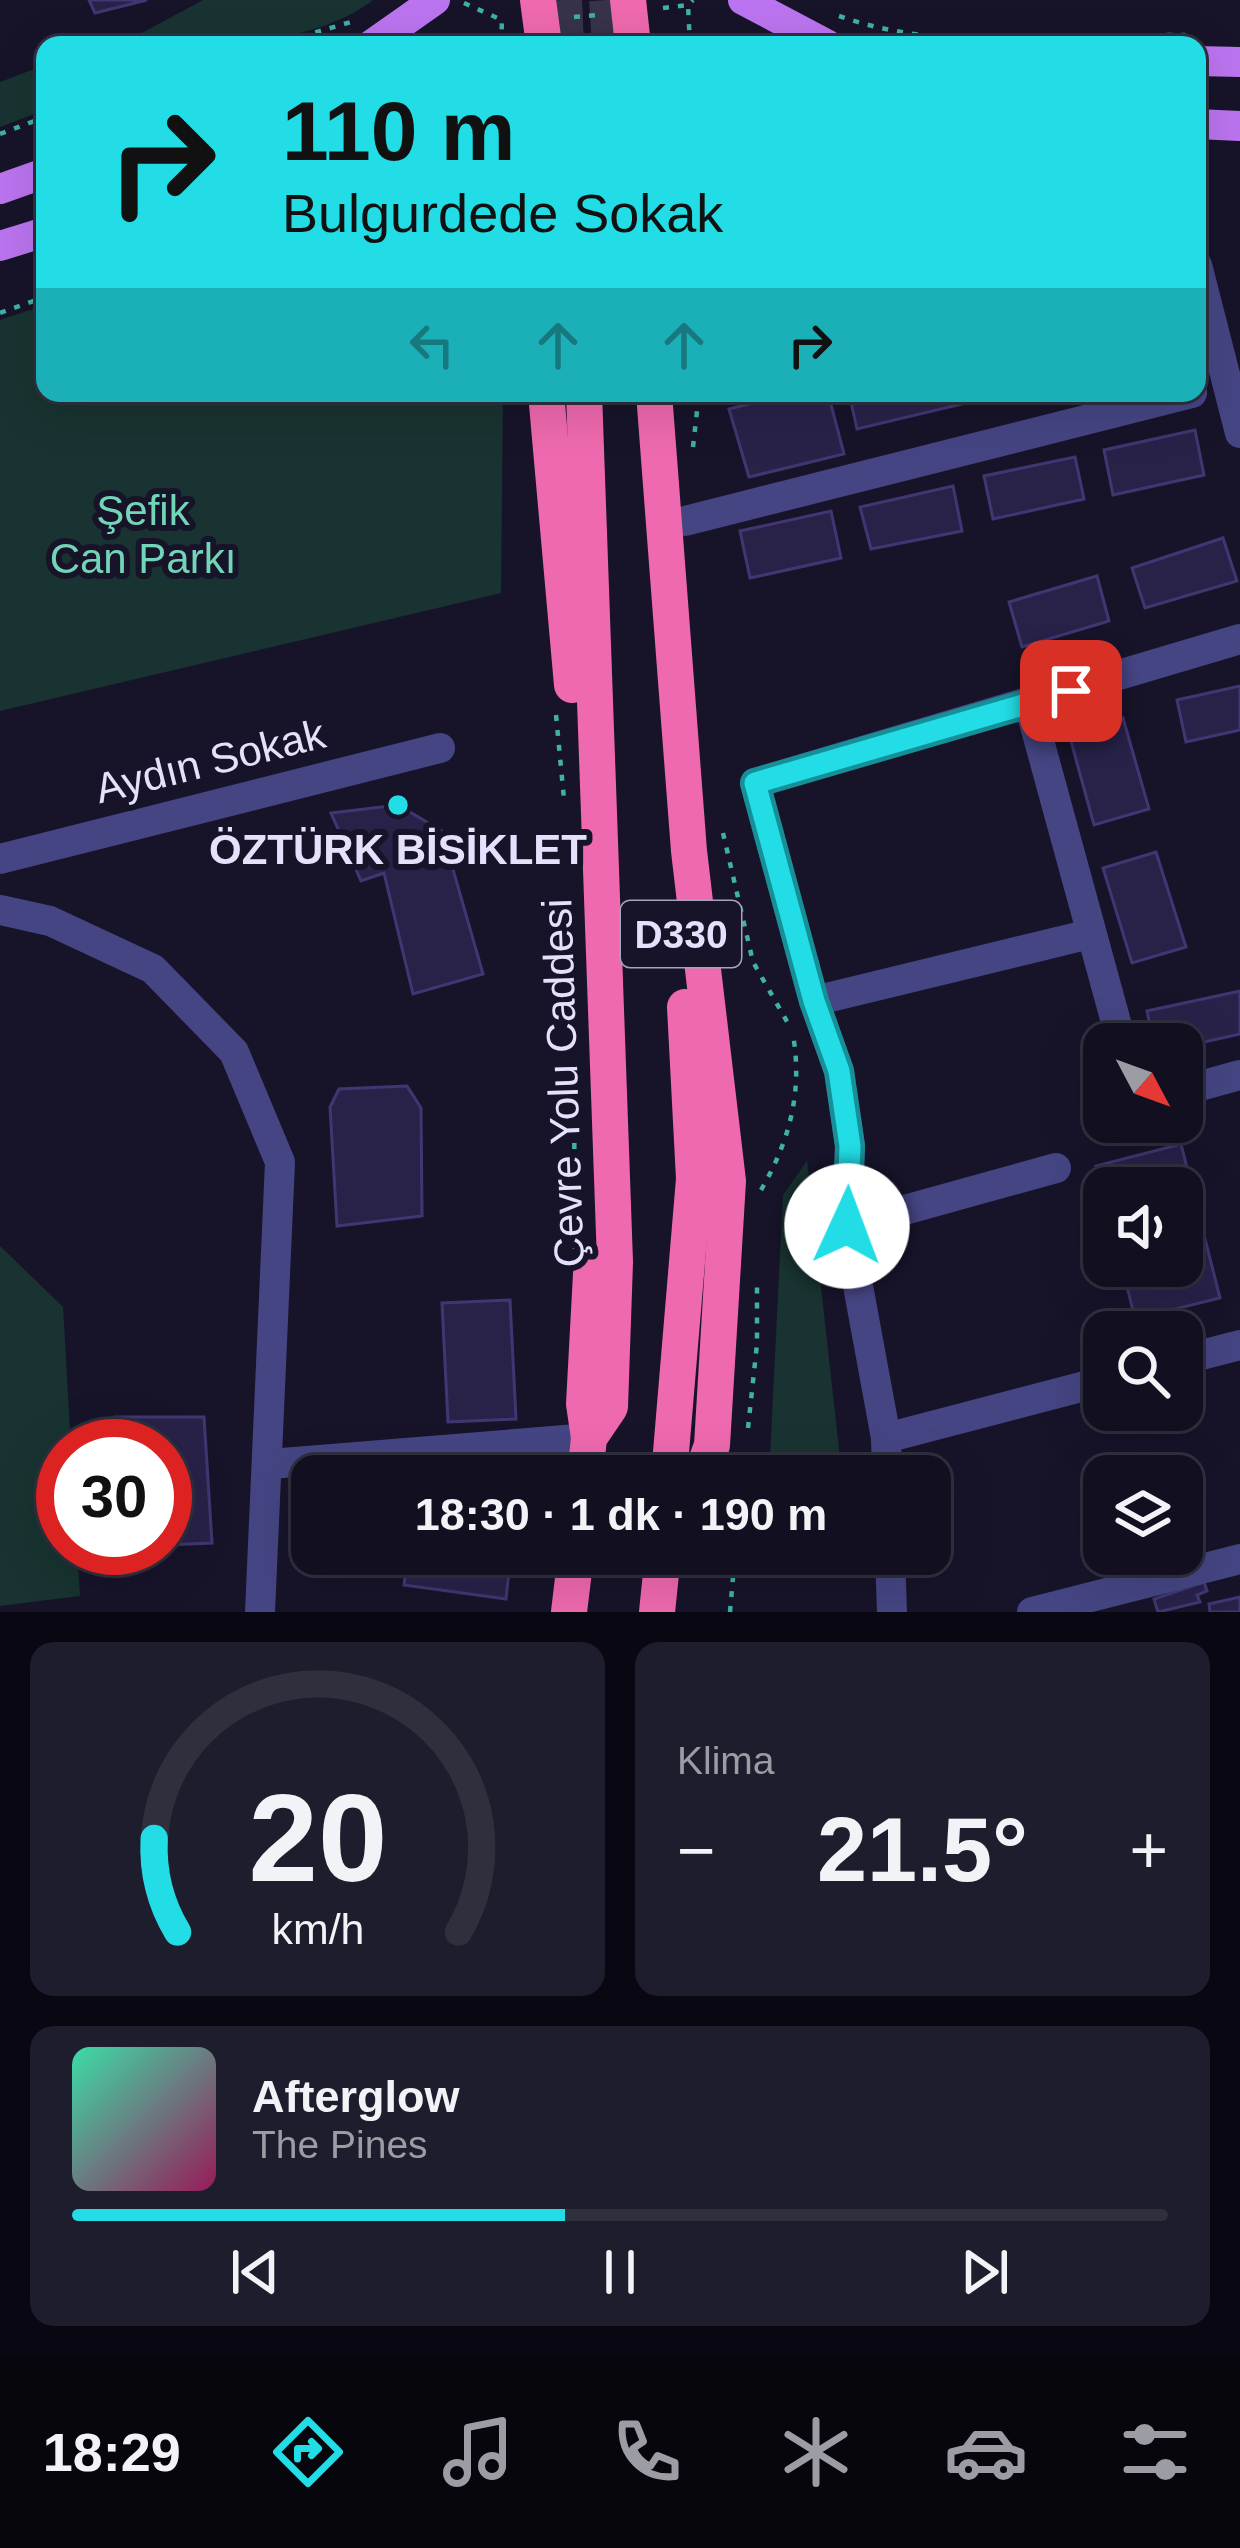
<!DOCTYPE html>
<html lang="tr">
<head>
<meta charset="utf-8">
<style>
	:root { --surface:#110f20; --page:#1e1d2d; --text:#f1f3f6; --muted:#9c9ca5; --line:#302f3e; --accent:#22dce6 }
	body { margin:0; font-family:Helvetica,sans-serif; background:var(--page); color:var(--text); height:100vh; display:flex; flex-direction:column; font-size:45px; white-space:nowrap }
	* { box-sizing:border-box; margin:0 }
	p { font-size:39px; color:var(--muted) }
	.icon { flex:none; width:66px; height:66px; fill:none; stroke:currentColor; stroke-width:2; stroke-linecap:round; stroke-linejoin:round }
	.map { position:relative; height:1612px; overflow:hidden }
	.drawer { display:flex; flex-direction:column; gap:30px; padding:30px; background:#090812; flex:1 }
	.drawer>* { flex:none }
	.banner { position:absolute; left:36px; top:36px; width:1170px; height:366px; border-radius:24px; box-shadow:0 12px 48px #0002,0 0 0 3px var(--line); background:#22dce6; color:#111; overflow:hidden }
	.needle { width:78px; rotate:131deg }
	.buttons { position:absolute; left:1083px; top:1023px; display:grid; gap:24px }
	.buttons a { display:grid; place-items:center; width:120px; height:120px; border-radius:24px; background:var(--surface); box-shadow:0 12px 48px #0002,0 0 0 3px var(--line); font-size:60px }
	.speed { position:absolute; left:36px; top:1419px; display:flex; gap:24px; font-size:60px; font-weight:700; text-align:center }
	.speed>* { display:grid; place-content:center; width:156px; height:156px; border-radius:50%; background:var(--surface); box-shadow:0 12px 48px #0002,0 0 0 3px var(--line); line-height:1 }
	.speed .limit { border:18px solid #d22; background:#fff; color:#111 }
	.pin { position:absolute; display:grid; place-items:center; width:102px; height:102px; color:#fff; margin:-51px; border-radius:24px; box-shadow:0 6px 18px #0006 }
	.me { position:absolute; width:132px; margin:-66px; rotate:2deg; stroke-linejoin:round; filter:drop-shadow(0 0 9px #0008) }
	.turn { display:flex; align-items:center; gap:42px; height:252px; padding:0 48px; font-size:54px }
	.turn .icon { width:156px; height:156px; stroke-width:2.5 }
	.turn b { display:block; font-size:84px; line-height:102px }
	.lanes { display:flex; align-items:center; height:114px; padding:0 48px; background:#0003; justify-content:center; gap:60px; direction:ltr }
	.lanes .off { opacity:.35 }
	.big { font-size:90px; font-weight:800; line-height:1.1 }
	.drawer .card { flex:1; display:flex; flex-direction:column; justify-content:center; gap:18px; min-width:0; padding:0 42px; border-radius:24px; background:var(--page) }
	.drawer .dial { align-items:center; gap:0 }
	.dial svg { height:312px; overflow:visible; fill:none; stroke:var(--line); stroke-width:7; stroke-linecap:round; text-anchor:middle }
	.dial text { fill:var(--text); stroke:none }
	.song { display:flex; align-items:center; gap:36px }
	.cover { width:144px; height:144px; border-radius:18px; background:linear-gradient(135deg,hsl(160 70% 55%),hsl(330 70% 35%)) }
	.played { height:12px; border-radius:6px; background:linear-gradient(90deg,var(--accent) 45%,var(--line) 45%) }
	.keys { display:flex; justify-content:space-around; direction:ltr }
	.heat { display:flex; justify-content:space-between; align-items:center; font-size:66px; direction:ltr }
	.drawer .tiles { flex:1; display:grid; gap:30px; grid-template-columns:1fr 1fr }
	.card:last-child { grid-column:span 2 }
	.trip { position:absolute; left:291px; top:1455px; width:660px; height:120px; border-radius:24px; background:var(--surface); box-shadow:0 12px 48px #0002,0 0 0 3px var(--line); font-weight:800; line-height:120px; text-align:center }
	.tab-bar { display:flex; height:192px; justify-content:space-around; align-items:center; background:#07060d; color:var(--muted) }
	.tab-bar .icon { width:84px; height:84px }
	.tab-bar .current { color:var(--accent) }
	.tab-bar b { font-size:54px; color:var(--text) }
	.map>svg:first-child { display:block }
</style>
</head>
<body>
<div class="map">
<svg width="1240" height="1612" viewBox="0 0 1240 1612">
	<rect width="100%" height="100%" fill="#17142a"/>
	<g fill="#183331">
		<path d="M203 0H373C314 46 214 45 143 45L140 34Z"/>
		<polygon points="45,65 45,110 0,127 0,82"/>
		<polygon points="45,305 45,393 503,393 501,593 0,711 0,320"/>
		<polygon points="807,1161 842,1476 769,1476 783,1195"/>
		<polygon points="0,1246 63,1307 71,1446 63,1446 63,1548 77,1548 80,1596 0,1606"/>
	</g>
	<g fill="#282249" stroke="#403772" stroke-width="3">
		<polygon points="89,0 147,0 95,13"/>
		<polygon points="792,393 828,393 844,454 749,477 729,409"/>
		<polygon points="849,393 958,393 962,404 857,429"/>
		<polygon points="1195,430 1204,475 1113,495 1104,450"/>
		<polygon points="1075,457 1084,499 993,519 984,476"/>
		<polygon points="953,486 962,531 871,549 860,507"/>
		<polygon points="831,511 841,558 750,578 740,531"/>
		<polygon points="1223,538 1237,581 1145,608 1132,568"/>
		<polygon points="1097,576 1109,621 1022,647 1009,602"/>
		<polygon points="1240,686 1240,730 1186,742 1177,700"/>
		<polygon points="1123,718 1149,809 1094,825 1069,734"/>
		<polygon points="398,805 442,831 483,974 413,994 384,873 361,881 331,813"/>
		<polygon points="1156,852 1186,947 1132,963 1103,868"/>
		<polygon points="1240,991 1240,1034 1182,1047 1154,1044 1147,1011"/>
		<polygon points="407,1086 421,1108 422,1216 337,1226 330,1107 339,1089"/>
		<polygon points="1181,1144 1220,1298 1135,1319 1122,1266 1182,1266 1182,1188 1104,1188 1104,1196 1096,1166"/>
		<polygon points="510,1300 516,1419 448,1422 442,1303"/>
		<polygon points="115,1417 204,1417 212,1543 165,1545 165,1446 118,1446"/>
		<polygon points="408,1554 511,1554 506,1599 404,1585"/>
		<polygon points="1204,1582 1207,1591 1197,1595 1200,1602 1158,1612 1154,1599"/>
		<polygon points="1240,1597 1240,1612 1210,1612 1209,1604"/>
	</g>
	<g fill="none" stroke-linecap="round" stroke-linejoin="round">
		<g stroke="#36334a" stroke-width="36" stroke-dasharray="36 18" stroke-linecap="butt">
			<polyline points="564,0 566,45"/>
			<polyline points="607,0 610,45"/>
		</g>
		<g stroke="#3fb1a5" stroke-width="4.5" stroke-dasharray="6 9" stroke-linecap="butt">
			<polyline points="464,3 502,20 501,45"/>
			<polyline points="663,8 688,5"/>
			<path d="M839 16C949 55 1072 34 1185 35"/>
			<polyline points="574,17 598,15"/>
			<polyline points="272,45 351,22"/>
			<polyline points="690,45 688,5 693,0"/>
			<polyline points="0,134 45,117"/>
			<polyline points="0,313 45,297"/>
			<polyline points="693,447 699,393"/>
			<polyline points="556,715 564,799"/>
			<polyline points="723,833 753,962 789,1025"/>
			<polyline points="574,1098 575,1249"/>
			<path d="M761 1190C789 1142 803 1092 793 1035"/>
			<polyline points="748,1428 757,1344 757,1284"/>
			<polyline points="743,1476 745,1452"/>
			<polyline points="730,1612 735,1554"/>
		</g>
		<g stroke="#454584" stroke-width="30">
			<polyline points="1197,265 1240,433"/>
			<polyline points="685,521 1192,393"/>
			<polyline points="1029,704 1122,1044"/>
			<polyline points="0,859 440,748"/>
			<polyline points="0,910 50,921 153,969 234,1052 280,1162 260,1612"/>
			<polyline points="1090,934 814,1001 755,783 1240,639"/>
			<polyline points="814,1001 839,1071 850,1146 847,1226 886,1438 887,1476"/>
			<polyline points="1182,1091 1240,1075"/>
			<polyline points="847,1226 1056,1168"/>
			<polyline points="1182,1360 1240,1345"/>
			<polyline points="886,1438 1104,1381"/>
			<polyline points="270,1464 589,1438"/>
			<polyline points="890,1554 892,1612"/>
			<polyline points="1032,1612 1240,1559"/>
		</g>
		<g stroke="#bb74ef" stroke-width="30">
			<polyline points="743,0 828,45"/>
			<polyline points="371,45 435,0"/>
			<polyline points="1197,61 1240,62"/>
			<polyline points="1197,124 1240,126"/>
			<polyline points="0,189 45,173"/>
			<polyline points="0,246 45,232"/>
		</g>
		<g stroke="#ee69af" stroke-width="36">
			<polyline points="538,0 544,45"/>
			<polyline points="628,0 633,45"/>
			<polyline points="546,393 572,685"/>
			<polyline points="584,393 615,1262 610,1407 589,1438 585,1476"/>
			<polyline points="654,393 689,851 728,1181 712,1445 701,1476"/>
			<polyline points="589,1438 584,1404 591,1274"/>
			<polyline points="669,1476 694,1179 685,1007"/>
			<polyline points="569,1612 576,1554"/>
			<polyline points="657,1612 663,1554"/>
		</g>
	</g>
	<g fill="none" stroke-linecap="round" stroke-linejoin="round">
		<g stroke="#168f96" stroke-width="30">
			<polyline id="route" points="847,1226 850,1146 839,1071 814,1001 755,783 1071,691"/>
		</g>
		<use href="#route" stroke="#22dce6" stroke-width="21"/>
	</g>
	<circle fill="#22dce6" stroke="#17142a" stroke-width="4.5" cx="398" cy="805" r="12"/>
	<g text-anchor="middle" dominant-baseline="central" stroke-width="12" stroke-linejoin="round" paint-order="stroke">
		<rect fill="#17142a" stroke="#a6a4bd" stroke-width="3" x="621" y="901" width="120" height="66" rx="9"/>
		<g font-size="39" font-weight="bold" fill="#e3e1fc">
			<text x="681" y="934">D330</text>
		</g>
		<g font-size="42" fill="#73d5b8" stroke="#17142a">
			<text x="143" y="510">Şefik<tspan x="143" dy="48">Can Parkı</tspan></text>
		</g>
		<g font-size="42" fill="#e3e1fc" stroke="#17142a">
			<text transform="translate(210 761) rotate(-14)">Aydın Sokak</text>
			<text transform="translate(563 1083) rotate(-92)">Çevre Yolu Caddesi</text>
		</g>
		<g font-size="42" font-weight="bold" fill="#e3e1fc" stroke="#17142a">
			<text x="398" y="849">ÖZTÜRK BİSİKLET</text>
		</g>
	</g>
</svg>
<div class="buttons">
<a><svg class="needle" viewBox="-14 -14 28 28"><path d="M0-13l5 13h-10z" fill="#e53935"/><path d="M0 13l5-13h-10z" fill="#9c9ca5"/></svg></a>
<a><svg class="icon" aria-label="sound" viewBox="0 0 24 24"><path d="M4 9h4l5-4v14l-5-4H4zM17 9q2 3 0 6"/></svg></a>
<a><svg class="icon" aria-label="search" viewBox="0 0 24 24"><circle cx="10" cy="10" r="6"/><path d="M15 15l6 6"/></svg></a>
<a><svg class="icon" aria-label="layers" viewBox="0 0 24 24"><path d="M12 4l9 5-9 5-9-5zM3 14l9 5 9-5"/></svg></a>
</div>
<div class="speed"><div class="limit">30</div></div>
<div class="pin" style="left:1071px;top:691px;background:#d93025"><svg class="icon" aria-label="arrive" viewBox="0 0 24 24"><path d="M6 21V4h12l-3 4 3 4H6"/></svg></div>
<svg class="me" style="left:847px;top:1226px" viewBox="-20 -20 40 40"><circle r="19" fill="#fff"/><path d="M0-13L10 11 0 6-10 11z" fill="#22dce6"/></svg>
<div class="trip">18:30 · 1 dk · 190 m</div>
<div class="banner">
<div class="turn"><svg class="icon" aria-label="right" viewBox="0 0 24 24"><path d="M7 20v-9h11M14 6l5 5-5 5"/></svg><div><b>110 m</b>Bulgurdede Sokak</div></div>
<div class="lanes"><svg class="icon off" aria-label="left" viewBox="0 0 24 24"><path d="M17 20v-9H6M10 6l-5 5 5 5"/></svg><svg class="icon off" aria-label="ahead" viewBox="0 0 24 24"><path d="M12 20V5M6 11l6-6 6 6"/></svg><svg class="icon off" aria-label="ahead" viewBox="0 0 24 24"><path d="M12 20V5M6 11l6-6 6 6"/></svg><svg class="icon" aria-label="right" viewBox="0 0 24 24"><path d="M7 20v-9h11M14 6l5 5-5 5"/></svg></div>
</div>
</div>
<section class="drawer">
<div class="tiles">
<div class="card dial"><svg viewBox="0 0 100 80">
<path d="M14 69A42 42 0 1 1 86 69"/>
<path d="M14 69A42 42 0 0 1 8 45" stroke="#22dce6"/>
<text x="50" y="56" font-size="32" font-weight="700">20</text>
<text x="50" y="72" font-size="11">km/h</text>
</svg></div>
<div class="card"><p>Klima</p>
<div class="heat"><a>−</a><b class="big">21.5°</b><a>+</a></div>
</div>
<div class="card">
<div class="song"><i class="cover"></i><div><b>Afterglow</b><p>The Pines</p></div></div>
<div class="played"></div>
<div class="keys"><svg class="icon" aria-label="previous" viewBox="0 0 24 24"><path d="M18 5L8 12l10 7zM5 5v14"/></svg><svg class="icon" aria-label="pause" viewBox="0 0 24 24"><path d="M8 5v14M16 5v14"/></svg><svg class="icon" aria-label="next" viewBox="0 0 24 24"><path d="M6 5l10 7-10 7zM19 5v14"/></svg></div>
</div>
</div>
</section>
<nav class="tab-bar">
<b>18:29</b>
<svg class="icon current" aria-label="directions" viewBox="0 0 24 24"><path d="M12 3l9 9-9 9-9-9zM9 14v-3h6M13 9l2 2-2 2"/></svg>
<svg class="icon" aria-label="music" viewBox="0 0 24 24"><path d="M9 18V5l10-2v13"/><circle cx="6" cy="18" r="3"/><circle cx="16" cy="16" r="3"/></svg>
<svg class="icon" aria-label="phone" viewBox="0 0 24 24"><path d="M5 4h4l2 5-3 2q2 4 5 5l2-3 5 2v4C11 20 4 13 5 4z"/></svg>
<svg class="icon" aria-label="climate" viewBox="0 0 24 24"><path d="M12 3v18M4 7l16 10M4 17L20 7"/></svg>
<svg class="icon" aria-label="car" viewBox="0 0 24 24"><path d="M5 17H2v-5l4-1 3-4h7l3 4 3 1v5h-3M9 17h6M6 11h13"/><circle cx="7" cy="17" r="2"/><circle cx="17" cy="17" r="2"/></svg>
<svg class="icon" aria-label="filters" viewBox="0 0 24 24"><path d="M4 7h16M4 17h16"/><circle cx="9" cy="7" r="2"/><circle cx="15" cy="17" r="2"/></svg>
</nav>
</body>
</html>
